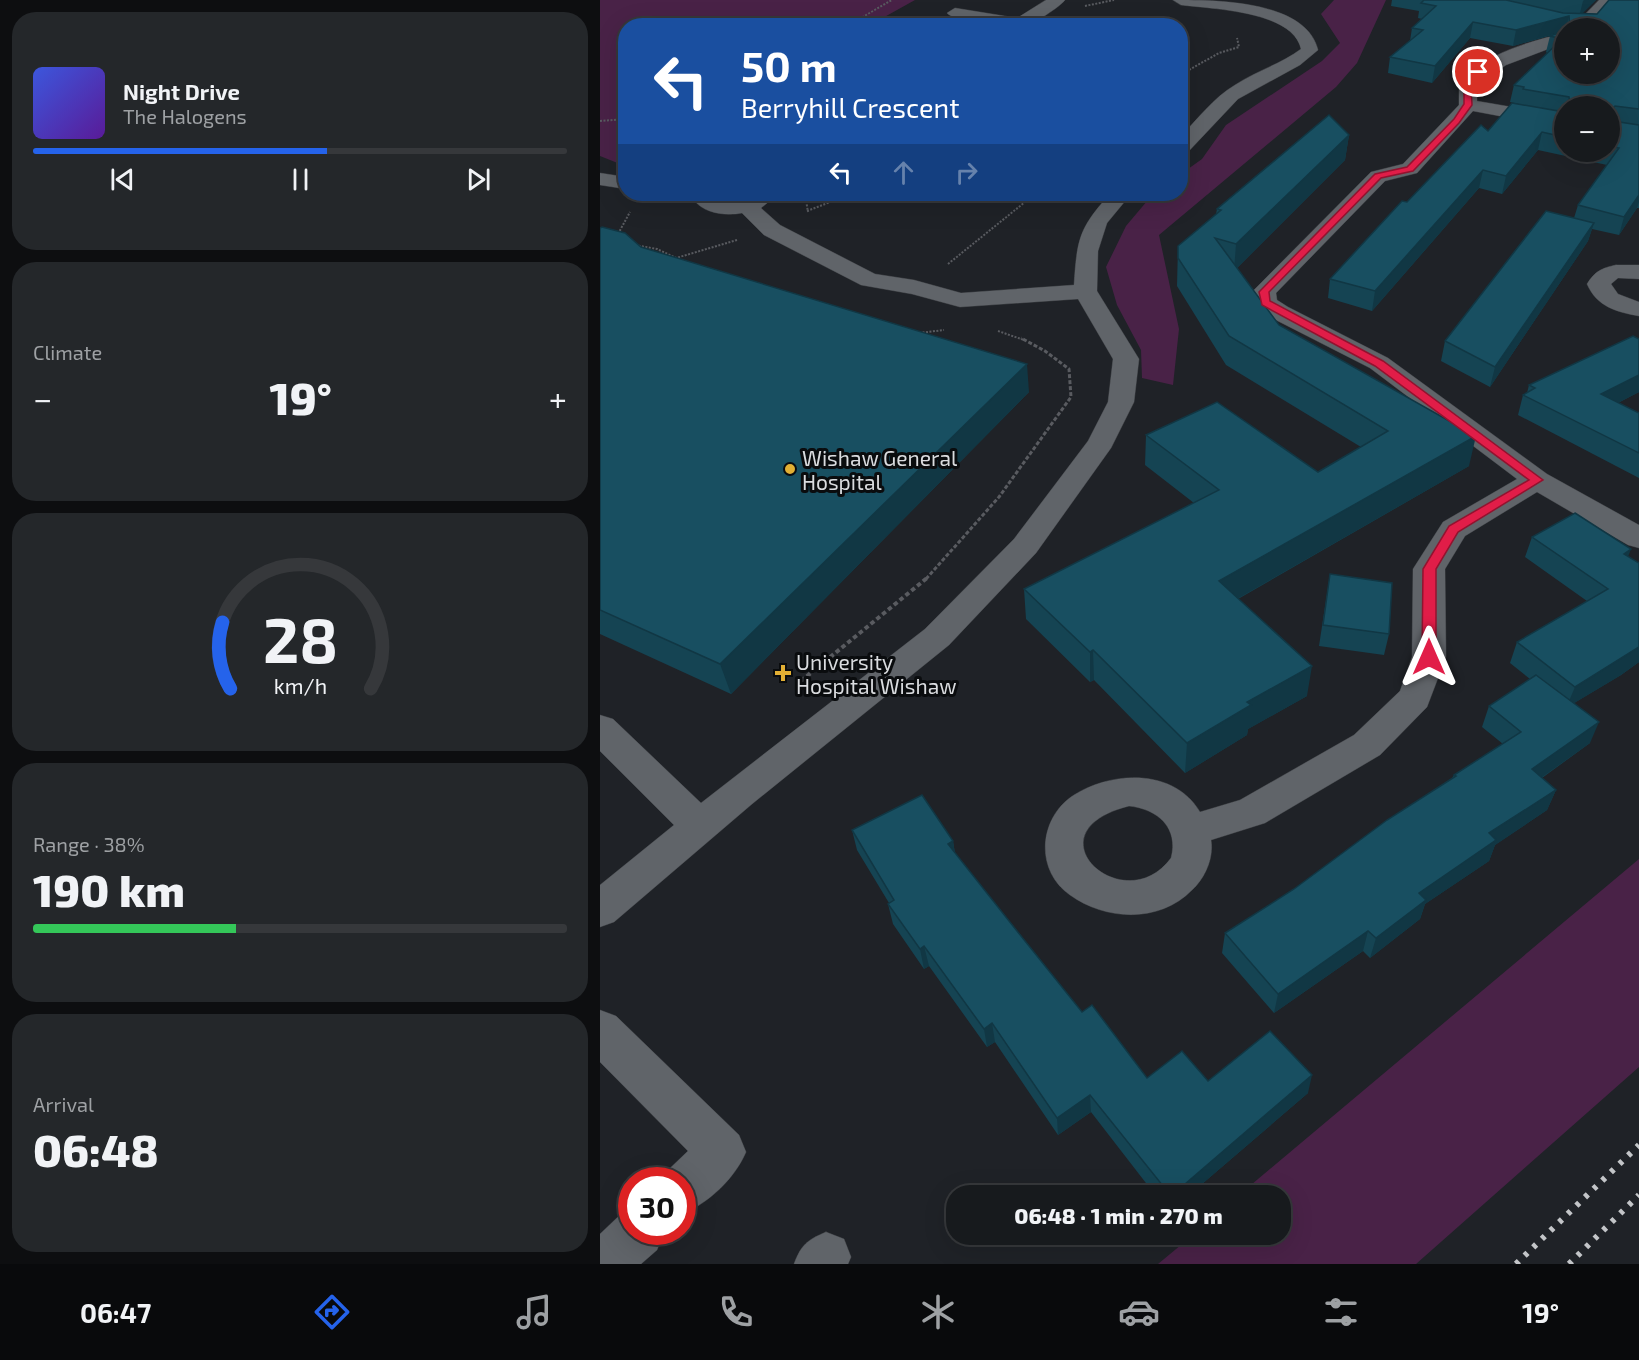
<!DOCTYPE html>
<html lang="en">
<head>
<meta charset="utf-8">
<style>
	:root { --surface:#171a1d; --page:#24272a; --text:#f1f3f6; --muted:#9ea1a4; --line:#36383b; --accent:#2563eb }
	body { margin:0; font-family:"Exo 2",sans-serif; background:var(--page); color:var(--text); height:100vh; display:flex; flex-direction:column; font-size:22px; white-space:nowrap }
	* { box-sizing:border-box; margin:0 }
	p { font-size:20px; color:var(--muted) }
	.icon { flex:none; width:33px; height:33px; fill:none; stroke:currentColor; stroke-width:2; stroke-linecap:round; stroke-linejoin:round }
	.map { position:relative; flex:1; overflow:hidden }
	.sheet { display:flex; flex-direction:column; gap:12px; padding:12px; background:#0d0e10; width:600px }
	.sheet>* { flex:none }
	.top-card { position:absolute; left:18px; top:18px; width:570px; height:183px; border-radius:24px; box-shadow:0 6px 24px #0002,0 0 0 2px var(--line); background:#1a4fa0; color:#fff; overflow:hidden }
	.fabs { position:absolute; left:954px; top:18px; display:grid; gap:12px }
	.fabs a { display:grid; place-items:center; width:66px; height:66px; border-radius:50%; background:var(--surface); box-shadow:0 6px 24px #0002,0 0 0 2px var(--line); font-size:30px }
	.speed { position:absolute; left:18px; top:1167px; display:flex; gap:12px; font-size:30px; font-weight:700; text-align:center }
	.speed>* { display:grid; place-content:center; width:78px; height:78px; border-radius:50%; background:var(--surface); box-shadow:0 6px 24px #0002,0 0 0 2px var(--line); line-height:1 }
	.speed .limit { border:9px solid #d22; background:#fff; color:#111 }
	.pin { position:absolute; display:grid; place-items:center; width:51px; height:51px; color:#fff; margin:-26px; border:3px solid #fff; border-radius:50%; box-shadow:0 2px 6px #0007 }
	.me { position:absolute; width:66px; margin:-33px; rotate:0deg; stroke-linejoin:round; filter:drop-shadow(0 0 4px #0008) }
	.turn { display:flex; align-items:center; gap:21px; height:126px; padding:0 24px; font-size:27px }
	.turn .icon { width:78px; height:78px; stroke-width:2.5 }
	.turn b { display:block; font-size:42px; line-height:51px }
	.lanes { display:flex; align-items:center; height:57px; padding:0 24px; background:#0003; justify-content:center; gap:30px; direction:ltr }
	.lanes .off { opacity:.35 }
	.big { font-size:45px; font-weight:800; line-height:1.1 }
	.sheet .tile { flex:1; display:flex; flex-direction:column; justify-content:center; gap:9px; min-width:0; padding:0 21px; border-radius:24px; background:var(--page) }
	.sheet .dial { align-items:center; gap:0 }
	.dial svg { height:156px; overflow:visible; fill:none; stroke:var(--line); stroke-width:7; stroke-linecap:round; text-anchor:middle }
	.dial text { fill:var(--text); stroke:none }
	.song { display:flex; align-items:center; gap:18px }
	.cover { width:72px; height:72px; border-radius:9px; background:linear-gradient(135deg,hsl(230 70% 55%),hsl(270 70% 35%)) }
	.played { height:6px; border-radius:3px; background:linear-gradient(90deg,var(--accent) 55%,var(--line) 55%) }
	.keys { display:flex; justify-content:space-around; direction:ltr }
	.heat { display:flex; justify-content:space-between; align-items:center; font-size:33px; direction:ltr }
	.charge { height:9px; border-radius:4px; background:linear-gradient(90deg,#34c759 38%,var(--line) 0) }
	.trip { position:absolute; left:346px; top:1185px; width:345px; height:60px; border-radius:24px; background:var(--surface); box-shadow:0 6px 24px #0002,0 0 0 2px var(--line); font-weight:800; line-height:60px; text-align:center }
	.tab-bar { display:flex; height:96px; justify-content:space-around; align-items:center; background:#090a0c; color:var(--muted) }
	.tab-bar .icon { width:42px; height:42px }
	.tab-bar .on { color:var(--accent) }
	.tab-bar b { font-size:27px; color:var(--text) }
	main { display:flex; flex:1; min-height:0 }
	.map>svg:first-child { display:block }
</style>
</head>
<body>
<main>
<section class="sheet">
<div class="tile">
<div class="song"><i class="cover"></i><div><b>Night Drive</b><p>The Halogens</p></div></div>
<div class="played"></div>
<div class="keys"><svg class="icon" aria-label="previous" viewBox="0 0 24 24"><path d="M18 5L8 12l10 7zM5 5v14"/></svg><svg class="icon" aria-label="pause" viewBox="0 0 24 24"><path d="M8 5v14M16 5v14"/></svg><svg class="icon" aria-label="next" viewBox="0 0 24 24"><path d="M6 5l10 7-10 7zM19 5v14"/></svg></div>
</div>
<div class="tile"><p>Climate</p>
<div class="heat"><a>−</a><b class="big">19°</b><a>+</a></div>
</div>
<div class="tile dial"><svg viewBox="0 0 100 80">
<path d="M14 69A42 42 0 1 1 86 69"/>
<path d="M14 69A42 42 0 0 1 10 35" stroke="#2563eb"/>
<text x="50" y="56" font-size="32" font-weight="700">28</text>
<text x="50" y="72" font-size="11">km/h</text>
</svg></div>
<div class="tile"><p>Range · 38%</p><b class="big">190 km</b><div class="charge"></div></div>
<div class="tile"><p>Arrival</p><b class="big">06:48</b></div>
</section>
<div class="map">
<svg width="1039" height="1264" viewBox="0 0 1039 1264">
	<rect width="100%" height="100%" fill="#1f2227"/>
	<g fill="#492247">
		<polygon points="0,0 315,0 270,25 26,26 25,166 0,156"/>
		<polygon points="734,0 786,0 757,63 736,87 559,235 579,329 573,385 542,378 541,350 517,305 506,267 526,226 553,194 580,194 581,174 602,159 626,125 722,61 740,43 721,14"/>
		<polygon points="1039,859 1039,1067 816,1264 558,1264 593,1235 681,1234 681,1196 639,1195"/>
	</g>
	<g fill="none" stroke-linecap="round" stroke-linejoin="round">
		<g stroke="#3b3e42" stroke-width="1">
			<g id="minor">
				<path d="M446 0H465C460 7 433 24 425 26 412 28 354 22 347 13L355 8 417 18Z"/>
				<path d="M573 0C615 0 706 0 718 50L700 65 638 99 587 153 580 155V137C598 119 613 98 635 85 656 71 681 64 701 49 693 11 613 9 581 5Z"/>
				<polygon points="999,0 1016,0 989,28 972,28"/>
				<path d="M964 33V43L906 65 877 86V101L964 116V128L873 111 817 173 785 181 676 293 677 300 688 307 788 358 947 474 1039 525V548L1028 545 937 492 865 536 845 569 846 657 827 707 780 755 665 823 611 840C614 858 605 878 592 890 560 923 506 921 470 895 434 870 439 817 474 795 512 771 574 768 600 812L640 800 754 735 800 691 812 657 813 569 843 522 917 479 770 368 670 317 658 308 652 292 771 172 803 164 859 105V85C881 54 929 42 964 33ZM529 806C558 809 579 828 571 858 524 922 425 832 529 806Z"/>
				<polygon points="0,173 26,177 26,189 0,185"/>
				<path d="M96 194H116V198C133 207 139 199 154 194 159 192 169 194 174 194L172 199 161 208 180 225 275 274 314 280 361 293 474 285C477 239 479 228 510 194H531L507 223 498 251 497 291 539 359 534 402 511 448 436 553 349 645 152 804 14 922 0 927V885L74 825 0 751V715L13 719 101 803 325 629 414 539 488 441 508 402 513 359 478 299 360 307 312 294 261 285 164 235 142 213C127 216 104 214 94 200Z"/>
				<path d="M1016 265H1039V279L1018 278 1011 284 1018 294 1039 302V316C1017 312 997 307 987 284 995 271 1002 268 1016 265Z"/>
				<path d="M0 1010 16 1016 139 1135 146 1152C135 1178 109 1203 82 1214V1180H62L65 1173 88 1151 0 1062Z"/>
				<polygon points="32,1210 32,1232 64,1232 57,1250 41,1264 0,1264 0,1234 21,1214"/>
				<path d="M226 1232 244 1239 251 1257 248 1264H194C201 1245 207 1240 226 1232Z"/>
			</g>
		</g>
		<g stroke="#595b60" stroke-width="2" stroke-dasharray="2 1.5" stroke-linecap="butt">
			<polyline points="485,6 514,0"/>
			<polyline points="247,26 292,0"/>
			<polyline points="507,26 515,20"/>
			<polyline points="580,75 619,53 639,47 637,38"/>
			<polyline points="0,121 26,119"/>
			<polyline points="205,194 208,212"/>
			<polyline points="207,211 251,194"/>
			<polyline points="18,234 30,212"/>
			<polyline points="35,245 57,249 76,258 137,240"/>
			<polyline points="348,264 435,194"/>
			<polyline points="398,331 424,340"/>
			<polyline points="319,333 344,330"/>
		</g>
		<polyline stroke="#595b60" stroke-width="3" stroke-dasharray="4 2" stroke-linecap="butt" points="326,579 399,497 471,397 469,369 445,351 421,338"/>
		<polyline stroke="#595b60" stroke-width="4" stroke-dasharray="4.5 3" stroke-linecap="butt" points="201,681 327,578"/>
		<use href="#minor" fill="#606469" fill-rule="evenodd"/>
		<g stroke="#c3c5c8" stroke-width="6" stroke-dasharray="4 8" stroke-linecap="butt">
			<polyline points="916,1264 1039,1145"/>
			<polyline points="969,1264 1039,1195"/>
		</g>
	</g>
	<g fill="#154453" fill-rule="evenodd">
		<path d="M792 0H996L982 13 997 14 1039 0V208H1037L1019 235 992 229 988 241 890 387 841 361 845 341 974 218 978 205 1007 165 938 150 902 194 879 188 772 311 728 298 730 279 807 202 919 104 910 102 914 85 947 53 946 52 950 36 956 34 913 46 870 38 832 83 788 73 790 57 810 41 812 28 822 19 818 18 819 11 791 6ZM964 28H1010L964 74ZM964 106H1010V152H964Z"/>
		<polygon points="749,135 745,160 637,268 679,325 869,466 638,599 707,696 648,729 647,735 585,773 494,680 490,682 426,619 424,589 594,503 545,465 546,435 718,472 761,447 626,365 577,286 578,246 616,214 617,209"/>
		<polygon points="0,228 41,247 429,392 131,694 0,634"/>
		<polygon points="1039,339 1039,392 1018,403 1039,413 1039,478 918,415 923,395 927,393 929,385"/>
		<polygon points="932,537 1029,557 1039,563 1039,662 1021,675 974,703 990,743 942,778 956,790 947,810 895,845 889,861 825,904 820,919 770,958 763,951 674,1013 622,953 625,933 694,889 852,778 854,775 903,744 882,727 889,706 930,679 910,663 917,642 987,601 925,557"/>
		<polygon points="730,574 789,634 784,655 719,646"/>
		<polygon points="252,830 353,841 355,853 482,1012 547,1078 608,1081 708,1093 588,1196 556,1196 491,1112 458,1135 395,1042 387,1047 329,966 324,969 293,924 288,904 289,903 257,850"/>
	</g>
	<g fill="#113744">
		<polygon points="984,0 996,0 979,17 983,1"/>
		<polygon points="969,16 966,28 964,28 964,31 913,46 916,30"/>
		<polygon points="873,22 870,38 832,83 835,66"/>
		<polygon points="942,132 938,150 902,194 906,176"/>
		<polygon points="749,135 745,160 634,271 636,244"/>
		<polygon points="883,170 879,188 772,311 775,291"/>
		<polygon points="1039,195 1039,202 1037,208 1019,235 1024,217"/>
		<polygon points="994,223 988,241 890,387 895,367"/>
		<polygon points="427,364 429,392 131,694 120,664"/>
		<polygon points="1039,375 1039,392 994,415 1001,394"/>
		<polygon points="876,436 869,466 616,611 619,581"/>
		<polygon points="1031,549 1023,570 1024,554"/>
		<polygon points="1039,647 1039,662 1021,675 966,708 975,687"/>
		<polygon points="493,650 494,680 490,682 490,652"/>
		<polygon points="712,666 707,696 648,729 647,735 585,773 587,743 647,702"/>
		<polygon points="999,722 990,743 924,790 932,769"/>
		<polygon points="956,790 947,810 895,845 889,861 825,904 820,919 770,958 776,938 819,893 889,833"/>
		<polygon points="353,841 356,861 348,844"/>
		<polygon points="768,931 763,951 674,1013 678,994"/>
		<polygon points="324,946 329,966 324,969 320,949"/>
		<polygon points="392,1023 395,1042 387,1047 384,1029"/>
		<polygon points="712,1075 708,1093 588,1196 571,1196"/>
		<polygon points="490,1095 491,1112 458,1135 457,1118"/>
	</g>
	<g fill="#184f61" stroke="#113744" stroke-width="1.5">
		<polygon points="824,0 906,0 963,13 997,14 1009,0 1039,0 1039,109 1015,106 1013,108 1013,121 1039,125 1039,195 1024,217 978,205 1019,148 1010,146 1010,106 970,106 969,97 923,89 924,87 914,85 962,39 950,36 964,31 964,74 1010,74 1010,28 970,28 969,16 916,30 873,22 835,66 790,57 823,30 812,28 836,6 821,3"/>
		<polygon points="912,103 964,112 964,137 942,132 906,176 883,170 775,291 730,279 802,201 807,202 881,125 888,131"/>
		<polygon points="729,115 749,135 636,244 615,238 679,325 876,436 619,581 712,666 647,702 651,705 587,743 493,650 490,652 424,589 619,490 546,435 617,402 718,472 788,431 629,336 578,258 578,246 621,210 617,209"/>
		<polygon points="946,211 994,223 895,367 845,341"/>
		<polygon points="2,227 25,233 41,247 427,364 120,664 0,610 0,228"/>
		<polygon points="1033,336 1039,339 1039,375 1001,394 1039,413 1039,453 923,395 935,388 929,385"/>
		<polygon points="975,513 1031,549 1024,554 1039,563 1039,647 975,687 917,642 1008,589 932,537"/>
		<polygon points="730,574 792,583 789,634 723,625"/>
		<polygon points="936,675 999,722 932,769 956,790 889,833 896,840 819,893 826,900 776,938 768,931 678,994 625,933 694,889 787,820 856,776 854,775 921,732 889,706"/>
		<polygon points="322,795 353,841 348,844 417,931 482,1012 492,1005 547,1078 582,1051 608,1081 670,1031 712,1075 571,1196 490,1095 457,1118 392,1023 384,1029 324,946 320,949 288,904 294,900 252,830"/>
	</g>
	<polygon fill="#e11d48" stroke="#92132f" stroke-width="1.5" points="876,70 882,72 871,85 872,105 859,123 813,171 781,178 669,292 670,301 783,361 943,480 858,532 836,569 836,657 829,662 822,657 823,569 849,526 929,480 775,366 662,305 659,292 775,174 807,167 854,119 864,104 864,85"/>
	<g fill="#e2af34" stroke="#0a0c0e" stroke-width="2">
		<circle cx="190" cy="469" r="6"/>
		<path d="M180 664h6v6h6v6h-6v6h-6v-6h-6v-6h6z"/>
	</g>
	<g text-anchor="middle" dominant-baseline="central" stroke-width="6" stroke-linejoin="round" paint-order="stroke">
		<g font-size="21" fill="#dadcdf" stroke="#0a0c0e" text-anchor="start">
			<text x="202" y="457">Wishaw General<tspan x="202" dy="24">Hospital</tspan></text>
			<text x="196" y="661">University<tspan x="196" dy="24">Hospital Wishaw</tspan></text>
		</g>
	</g>
</svg>
<div class="fabs">
<a>+</a>
<a>−</a>
</div>
<div class="speed"><div class="limit">30</div></div>
<div class="pin" style="left:878px;top:72px;background:#d93025"><svg class="icon" aria-label="arrive" viewBox="0 0 24 24"><path d="M6 21V4h12l-3 4 3 4H6"/></svg></div>
<svg class="me" style="left:829px;top:657px" viewBox="-20 -20 40 40"><path d="M0-17L14 15 0 8-14 15z" fill="#e11d48" stroke="#fff" stroke-width="4"/></svg>
<div class="trip">06:48 · 1 min · 270 m</div>
<div class="top-card">
<div class="turn"><svg class="icon" aria-label="left" viewBox="0 0 24 24"><path d="M17 20v-9H6M10 6l-5 5 5 5"/></svg><div><b>50 m</b>Berryhill Crescent</div></div>
<div class="lanes"><svg class="icon" aria-label="left" viewBox="0 0 24 24"><path d="M17 20v-9H6M10 6l-5 5 5 5"/></svg><svg class="icon off" aria-label="ahead" viewBox="0 0 24 24"><path d="M12 20V5M6 11l6-6 6 6"/></svg><svg class="icon off" aria-label="right" viewBox="0 0 24 24"><path d="M7 20v-9h11M14 6l5 5-5 5"/></svg></div>
</div>
</div>
</main>
<nav class="tab-bar">
<b>06:47</b>
<svg class="icon on" aria-label="directions" viewBox="0 0 24 24"><path d="M12 3l9 9-9 9-9-9zM9 14v-3h6M13 9l2 2-2 2"/></svg>
<svg class="icon" aria-label="music" viewBox="0 0 24 24"><path d="M9 18V5l10-2v13"/><circle cx="6" cy="18" r="3"/><circle cx="16" cy="16" r="3"/></svg>
<svg class="icon" aria-label="phone" viewBox="0 0 24 24"><path d="M5 4h4l2 5-3 2q2 4 5 5l2-3 5 2v4C11 20 4 13 5 4z"/></svg>
<svg class="icon" aria-label="climate" viewBox="0 0 24 24"><path d="M12 3v18M4 7l16 10M4 17L20 7"/></svg>
<svg class="icon" aria-label="car" viewBox="0 0 24 24"><path d="M5 17H2v-5l4-1 3-4h7l3 4 3 1v5h-3M9 17h6M6 11h13"/><circle cx="7" cy="17" r="2"/><circle cx="17" cy="17" r="2"/></svg>
<svg class="icon" aria-label="filters" viewBox="0 0 24 24"><path d="M4 7h16M4 17h16"/><circle cx="9" cy="7" r="2"/><circle cx="15" cy="17" r="2"/></svg>
<b>19°</b>
</nav>
</body>
</html>
